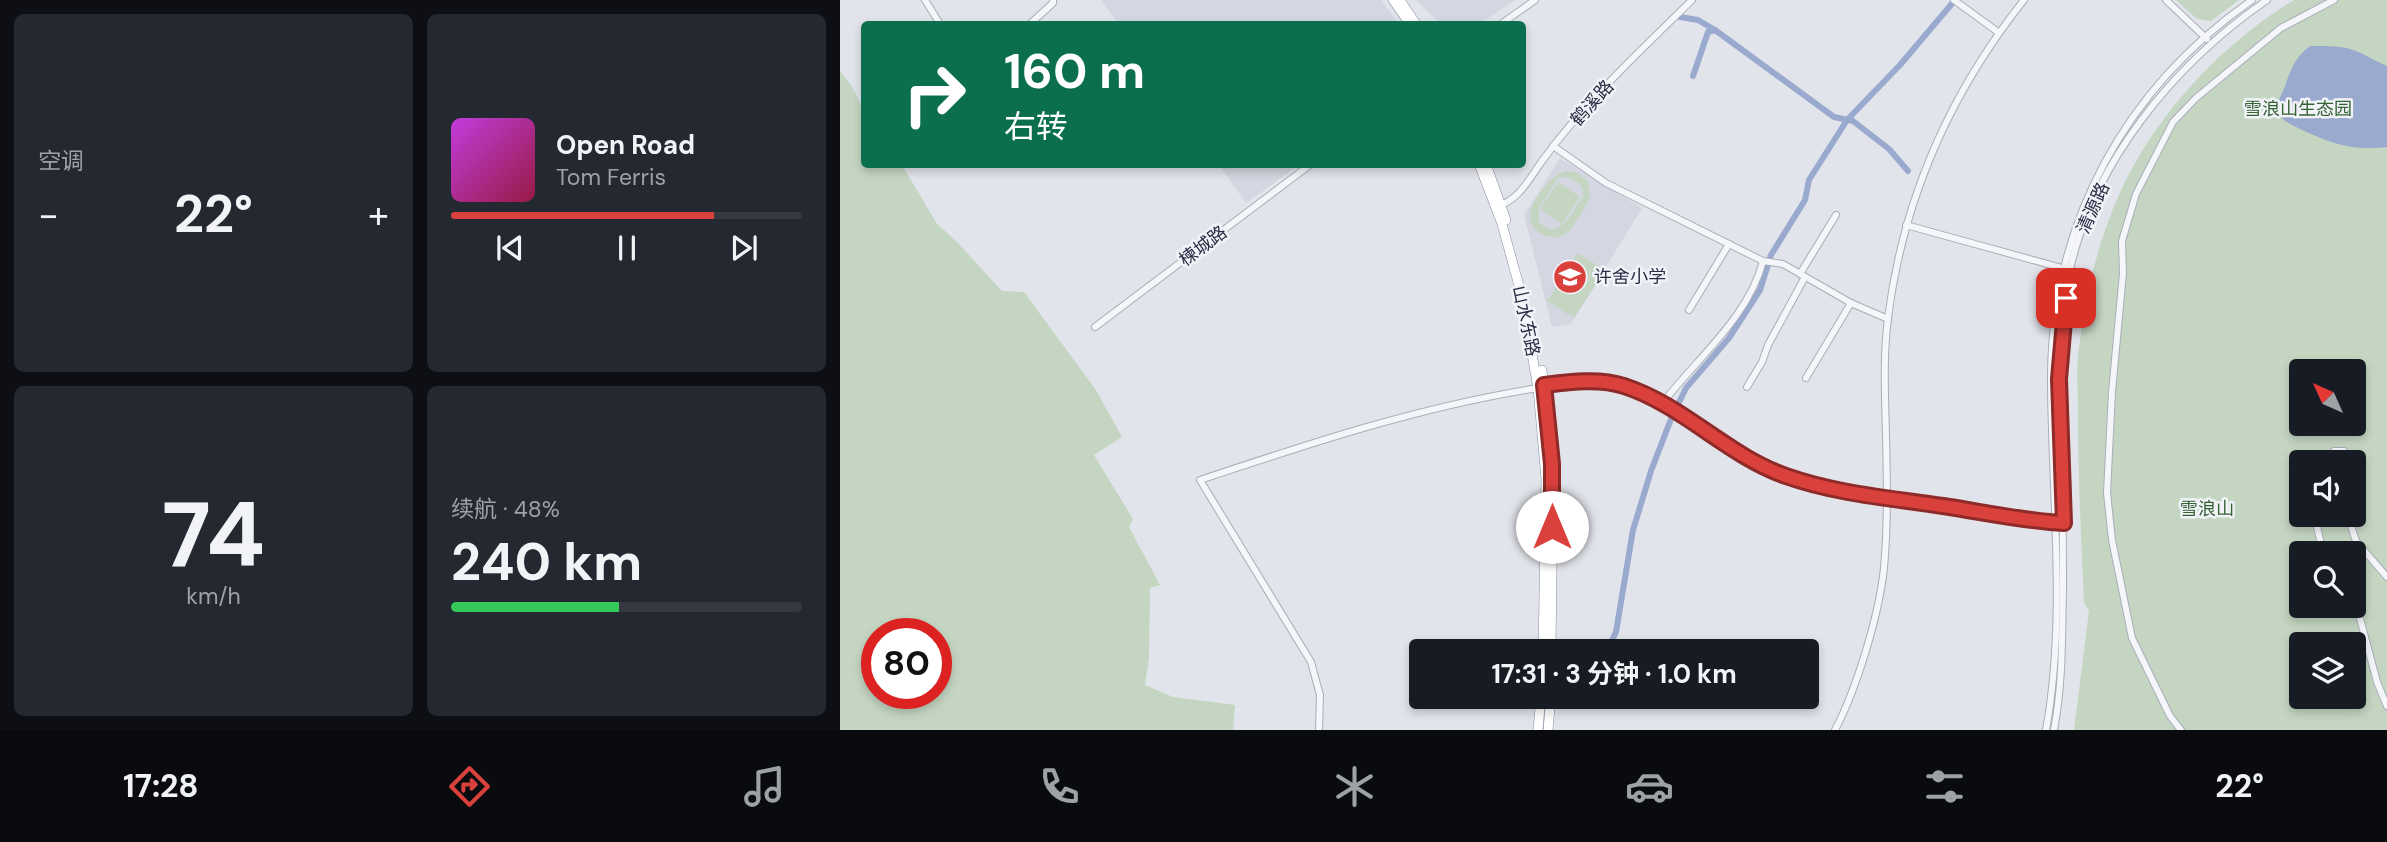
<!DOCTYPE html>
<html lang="zh">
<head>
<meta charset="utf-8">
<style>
	:root { --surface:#171b24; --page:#242831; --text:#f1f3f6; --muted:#9ea1a6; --line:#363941; --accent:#da413d }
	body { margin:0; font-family:"DM Sans","Noto Sans SC",sans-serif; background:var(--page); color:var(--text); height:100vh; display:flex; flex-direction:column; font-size:26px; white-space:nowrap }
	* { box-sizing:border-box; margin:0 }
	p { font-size:23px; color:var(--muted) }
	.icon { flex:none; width:38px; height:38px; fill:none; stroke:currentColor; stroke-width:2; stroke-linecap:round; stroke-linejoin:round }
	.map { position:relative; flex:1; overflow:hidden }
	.side { display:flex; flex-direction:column; gap:14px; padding:14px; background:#0d0f14; width:840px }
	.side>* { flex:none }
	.hud { position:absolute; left:21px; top:21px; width:665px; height:147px; border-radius:7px; box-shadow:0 4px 10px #0003; background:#0b6e4f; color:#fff; overflow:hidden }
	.needle { width:46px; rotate:315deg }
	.tools { position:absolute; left:1449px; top:359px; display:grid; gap:14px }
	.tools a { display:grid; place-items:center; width:77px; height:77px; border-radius:7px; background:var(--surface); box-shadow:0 4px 10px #0003; font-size:35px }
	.speed { position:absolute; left:21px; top:618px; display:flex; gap:14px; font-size:35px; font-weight:700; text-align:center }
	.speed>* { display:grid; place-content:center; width:91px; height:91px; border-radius:50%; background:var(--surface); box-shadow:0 4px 10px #0003; line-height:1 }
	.speed .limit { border:10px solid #d22; background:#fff; color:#111 }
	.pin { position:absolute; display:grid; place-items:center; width:60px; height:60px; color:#fff; margin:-30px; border-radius:14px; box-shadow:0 4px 10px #0006 }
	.me { position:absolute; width:77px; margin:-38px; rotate:0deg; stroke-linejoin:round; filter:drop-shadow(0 0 5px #0008) }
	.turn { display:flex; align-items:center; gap:24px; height:147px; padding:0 28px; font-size:32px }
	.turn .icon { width:91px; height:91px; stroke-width:2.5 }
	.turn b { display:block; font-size:49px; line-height:60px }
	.big { font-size:52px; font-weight:700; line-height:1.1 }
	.side .tile { flex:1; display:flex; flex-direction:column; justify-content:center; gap:10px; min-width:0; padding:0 24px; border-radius:10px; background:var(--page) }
	.side .dial { align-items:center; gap:0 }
	.dial b { font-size:91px; line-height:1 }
	.song { display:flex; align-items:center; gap:21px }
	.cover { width:84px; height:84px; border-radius:10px; background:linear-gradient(135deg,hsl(290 70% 55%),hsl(340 70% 35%)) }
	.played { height:7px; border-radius:4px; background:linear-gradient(90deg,var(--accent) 75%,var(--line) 75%) }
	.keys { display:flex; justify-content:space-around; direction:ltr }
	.heat { display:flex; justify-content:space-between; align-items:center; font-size:38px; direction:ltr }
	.charge { height:10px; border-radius:5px; background:linear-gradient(90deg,#34c759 48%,var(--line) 0) }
	.side .tiles { flex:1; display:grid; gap:14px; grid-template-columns:repeat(2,1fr) }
	.trip { position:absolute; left:569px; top:639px; width:410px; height:70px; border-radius:7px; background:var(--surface); box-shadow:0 4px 10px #0003; font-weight:700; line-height:70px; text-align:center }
	.menu { display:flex; height:112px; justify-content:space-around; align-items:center; background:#090b0e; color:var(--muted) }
	.menu .icon { width:49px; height:49px }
	.menu .on { color:var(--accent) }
	.menu b { font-size:32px; color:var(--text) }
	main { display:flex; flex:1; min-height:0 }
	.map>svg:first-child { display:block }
</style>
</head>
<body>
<main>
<section class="side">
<div class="tiles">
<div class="tile"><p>空调</p>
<div class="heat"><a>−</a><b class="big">22°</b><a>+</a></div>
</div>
<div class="tile">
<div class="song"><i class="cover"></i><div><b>Open Road</b><p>Tom Ferris</p></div></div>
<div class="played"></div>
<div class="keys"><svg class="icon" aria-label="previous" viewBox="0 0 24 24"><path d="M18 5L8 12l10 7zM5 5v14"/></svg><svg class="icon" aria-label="pause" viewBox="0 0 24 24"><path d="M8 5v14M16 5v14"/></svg><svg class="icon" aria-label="next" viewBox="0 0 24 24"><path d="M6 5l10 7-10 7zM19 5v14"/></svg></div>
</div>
<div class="tile dial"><b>74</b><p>km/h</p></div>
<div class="tile"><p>续航 · 48%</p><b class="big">240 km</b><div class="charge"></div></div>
</div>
</section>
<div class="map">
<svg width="1547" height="730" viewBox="0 0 1547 730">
	<rect width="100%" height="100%" fill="#e2e4eb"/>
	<g fill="#d4d6e1">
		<polygon points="261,0 541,0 559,24 279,24"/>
		<polygon points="576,0 675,0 639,24 610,24 599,22"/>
		<polygon points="720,158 802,208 731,324 712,327 684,215"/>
		<polygon points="379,165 459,165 406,203"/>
	</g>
	<g fill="#c4d6c2" fill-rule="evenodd">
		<polygon points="1336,0 1399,0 1371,21 1357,19"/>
		<path d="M1454 0H1547V730H1234L1249 611 1244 603C1241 539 1238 475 1238 412 1238 391 1236 369 1239 348 1245 301 1255 253 1273 209 1306 125 1377 46 1454 0ZM1461 371H1514V424H1461ZM1461 462H1514V514H1461ZM1461 553H1514V606H1461ZM1461 644H1514V696H1461Z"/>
		<path d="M0 71C29 105 24 122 24 164L62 165 97 224 116 241 162 291 184 292 256 390 282 437 254 455 293 519 289 527 320 585 310 588 309 658 305 685 333 697 395 705 393 730H0ZM37 634H96V693H37Z"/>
		<path d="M727 171 736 172 748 181 750 198C743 209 736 227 725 234 712 243 688 232 690 214 692 200 713 172 727 171ZM722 177C734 179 744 182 743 196 732 212 720 242 699 222V208L717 180Z"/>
		<polygon points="718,182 740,197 722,224 700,209"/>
		<polygon points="738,253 765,270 734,318 707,301"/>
	</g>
	<path fill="#9aaace" d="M1470 46C1485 46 1502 45 1516 51 1527 55 1536 62 1547 66V147C1511 151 1489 143 1458 128 1450 124 1441 120 1437 111 1435 104 1443 93 1445 86 1451 69 1455 57 1470 46Z"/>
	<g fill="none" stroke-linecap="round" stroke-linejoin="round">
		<g stroke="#9aaace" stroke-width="6">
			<polyline points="840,17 858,20 875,30"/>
			<polyline points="853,76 868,32 875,30 994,117 1013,121 1049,149 1068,171"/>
			<polyline points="767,651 776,632 793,530 811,471 831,419 846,388 889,338 920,290 931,255 965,200 969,180 1007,120 1060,65 1115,0"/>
		</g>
		<g stroke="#aaadb9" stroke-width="8">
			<g id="minor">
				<polyline points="85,0 100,24"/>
				<polyline points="1114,0 1158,32"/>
				<polyline points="1326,0 1367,39"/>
				<polyline points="190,24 213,3 213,0"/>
				<polyline points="661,24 695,0"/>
				<polyline points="713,146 766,183 923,261 943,264 1011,303 1048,319"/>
				<path d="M658 206C679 200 690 178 702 161 745 102 800 51 852 0"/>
				<polyline points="1066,225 1240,273"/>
				<polyline points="960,274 996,215"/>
				<polyline points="849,310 889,244"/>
				<polyline points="255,327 471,164"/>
				<polyline points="966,378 1011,303"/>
				<polyline points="907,387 922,362 928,345 965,277"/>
				<path d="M822 404C856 359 909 317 923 261"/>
				<polyline points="1483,462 1494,451 1504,451 1508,455 1509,462"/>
				<polyline points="1474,514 1481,544 1487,553"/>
				<polyline points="1507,514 1516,541 1547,577"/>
				<polyline points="1514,596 1537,682 1547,706"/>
				<path d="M479 730 480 695 471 662 360 480C471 443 582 406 698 388L704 385 734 382 783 385 822 404 903 455 942 475 976 486 1014 494 1215 523H1228"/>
				<path d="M995 730C1017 688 1039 615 1044 568 1048 524 1047 479 1046 435 1045 396 1043 357 1048 318 1063 200 1110 93 1184 0"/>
				<path d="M1206 730C1227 614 1211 493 1211 376 1212 221 1286 88 1412 0"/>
				<path d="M1214 730C1223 683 1222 635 1223 587 1223 541 1223 495 1221 449 1220 414 1217 378 1220 343 1222 322 1225 300 1228 279 1250 165 1334 64 1427 0"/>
				<polyline points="1341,730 1330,716 1292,638 1272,540 1267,493 1272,392 1283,273 1282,241 1296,194 1333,122 1356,98 1441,28 1494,0"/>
			</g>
		</g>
		<g stroke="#888ea4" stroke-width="10">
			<g id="highway">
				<polyline points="553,0 570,24"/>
				<polyline points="560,0 576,24"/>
				<polyline points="639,164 662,224 681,293 698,388 706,479 703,651"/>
				<polyline points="646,164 666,220"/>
				<polyline points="702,370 713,485 711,651"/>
				<polyline points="698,730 701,696"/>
				<polyline points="708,730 711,696"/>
			</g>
		</g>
		<use href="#minor" stroke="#f5f6f9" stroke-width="6"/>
		<use href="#highway" stroke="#fff" stroke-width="9"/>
	</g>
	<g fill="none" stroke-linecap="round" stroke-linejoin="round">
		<g stroke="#8e2a28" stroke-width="18">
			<path id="route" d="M712 527V464L704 385C729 382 759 378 784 386 843 405 888 456 946 476 997 494 1050 498 1103 506 1143 512 1184 521 1224 523L1219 379 1226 298"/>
		</g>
		<use href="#route" stroke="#da413d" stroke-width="12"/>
	</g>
	<defs>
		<g id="school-disc" transform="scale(1.75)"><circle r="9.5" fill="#da413d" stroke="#f2f3f8"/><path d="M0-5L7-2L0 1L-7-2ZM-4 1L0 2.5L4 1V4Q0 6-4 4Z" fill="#fff"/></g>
	</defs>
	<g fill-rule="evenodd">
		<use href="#school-disc" x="730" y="277"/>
	</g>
	<g text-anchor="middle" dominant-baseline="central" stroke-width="5" stroke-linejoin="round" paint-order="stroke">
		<g font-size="18" fill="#282e45" stroke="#f2f3f8">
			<text transform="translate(752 103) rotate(-48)">鹤溪路</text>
			<text transform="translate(1253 208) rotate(-66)">清源路</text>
			<text transform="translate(363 246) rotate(-37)">楝城路</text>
			<text transform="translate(686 321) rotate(78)">山水东路</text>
		</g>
		<g font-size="18" fill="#356234" stroke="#f2f3f8">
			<text x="1458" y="109">雪浪山生态园</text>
			<text x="1367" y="509">雪浪山</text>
		</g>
		<g font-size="18" fill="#282e45" stroke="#f2f3f8" text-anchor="start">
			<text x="754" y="277">许舍小学</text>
		</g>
	</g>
</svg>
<div class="tools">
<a><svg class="needle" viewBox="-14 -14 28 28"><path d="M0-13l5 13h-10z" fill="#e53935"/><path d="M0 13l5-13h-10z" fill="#9ea1a6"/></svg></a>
<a><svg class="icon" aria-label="sound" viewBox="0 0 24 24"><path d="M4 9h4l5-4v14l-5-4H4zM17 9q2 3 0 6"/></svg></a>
<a><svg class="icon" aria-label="search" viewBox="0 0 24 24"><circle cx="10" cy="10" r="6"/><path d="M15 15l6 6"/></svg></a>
<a><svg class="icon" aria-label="layers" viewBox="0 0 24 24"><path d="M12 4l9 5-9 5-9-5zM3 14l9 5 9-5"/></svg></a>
</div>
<div class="speed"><div class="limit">80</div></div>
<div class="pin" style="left:1226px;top:298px;background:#d93025"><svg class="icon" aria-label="arrive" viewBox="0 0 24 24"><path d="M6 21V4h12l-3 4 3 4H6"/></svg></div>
<svg class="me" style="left:712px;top:527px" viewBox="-20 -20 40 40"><circle r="19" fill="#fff"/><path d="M0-13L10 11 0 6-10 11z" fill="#da413d"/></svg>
<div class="trip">17:31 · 3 分钟 · 1.0 km</div>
<div class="hud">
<div class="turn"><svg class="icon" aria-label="right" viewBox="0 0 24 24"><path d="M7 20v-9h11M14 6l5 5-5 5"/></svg><div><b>160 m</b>右转</div></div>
</div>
</div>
</main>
<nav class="menu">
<b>17:28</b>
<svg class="icon on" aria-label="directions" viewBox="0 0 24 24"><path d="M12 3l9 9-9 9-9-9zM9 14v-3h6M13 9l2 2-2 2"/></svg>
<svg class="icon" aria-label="music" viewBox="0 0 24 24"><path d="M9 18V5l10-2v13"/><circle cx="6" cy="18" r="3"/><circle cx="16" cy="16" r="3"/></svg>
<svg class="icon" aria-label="phone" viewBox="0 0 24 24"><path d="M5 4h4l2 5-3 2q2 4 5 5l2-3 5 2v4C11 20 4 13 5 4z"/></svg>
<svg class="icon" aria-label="climate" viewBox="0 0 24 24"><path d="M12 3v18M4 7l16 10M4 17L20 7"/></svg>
<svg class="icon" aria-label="car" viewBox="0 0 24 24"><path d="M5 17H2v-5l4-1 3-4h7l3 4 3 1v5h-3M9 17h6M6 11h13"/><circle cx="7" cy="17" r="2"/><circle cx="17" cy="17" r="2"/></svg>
<svg class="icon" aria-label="filters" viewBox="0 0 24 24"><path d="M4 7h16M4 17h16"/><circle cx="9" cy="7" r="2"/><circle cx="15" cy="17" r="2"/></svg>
<b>22°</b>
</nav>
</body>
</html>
